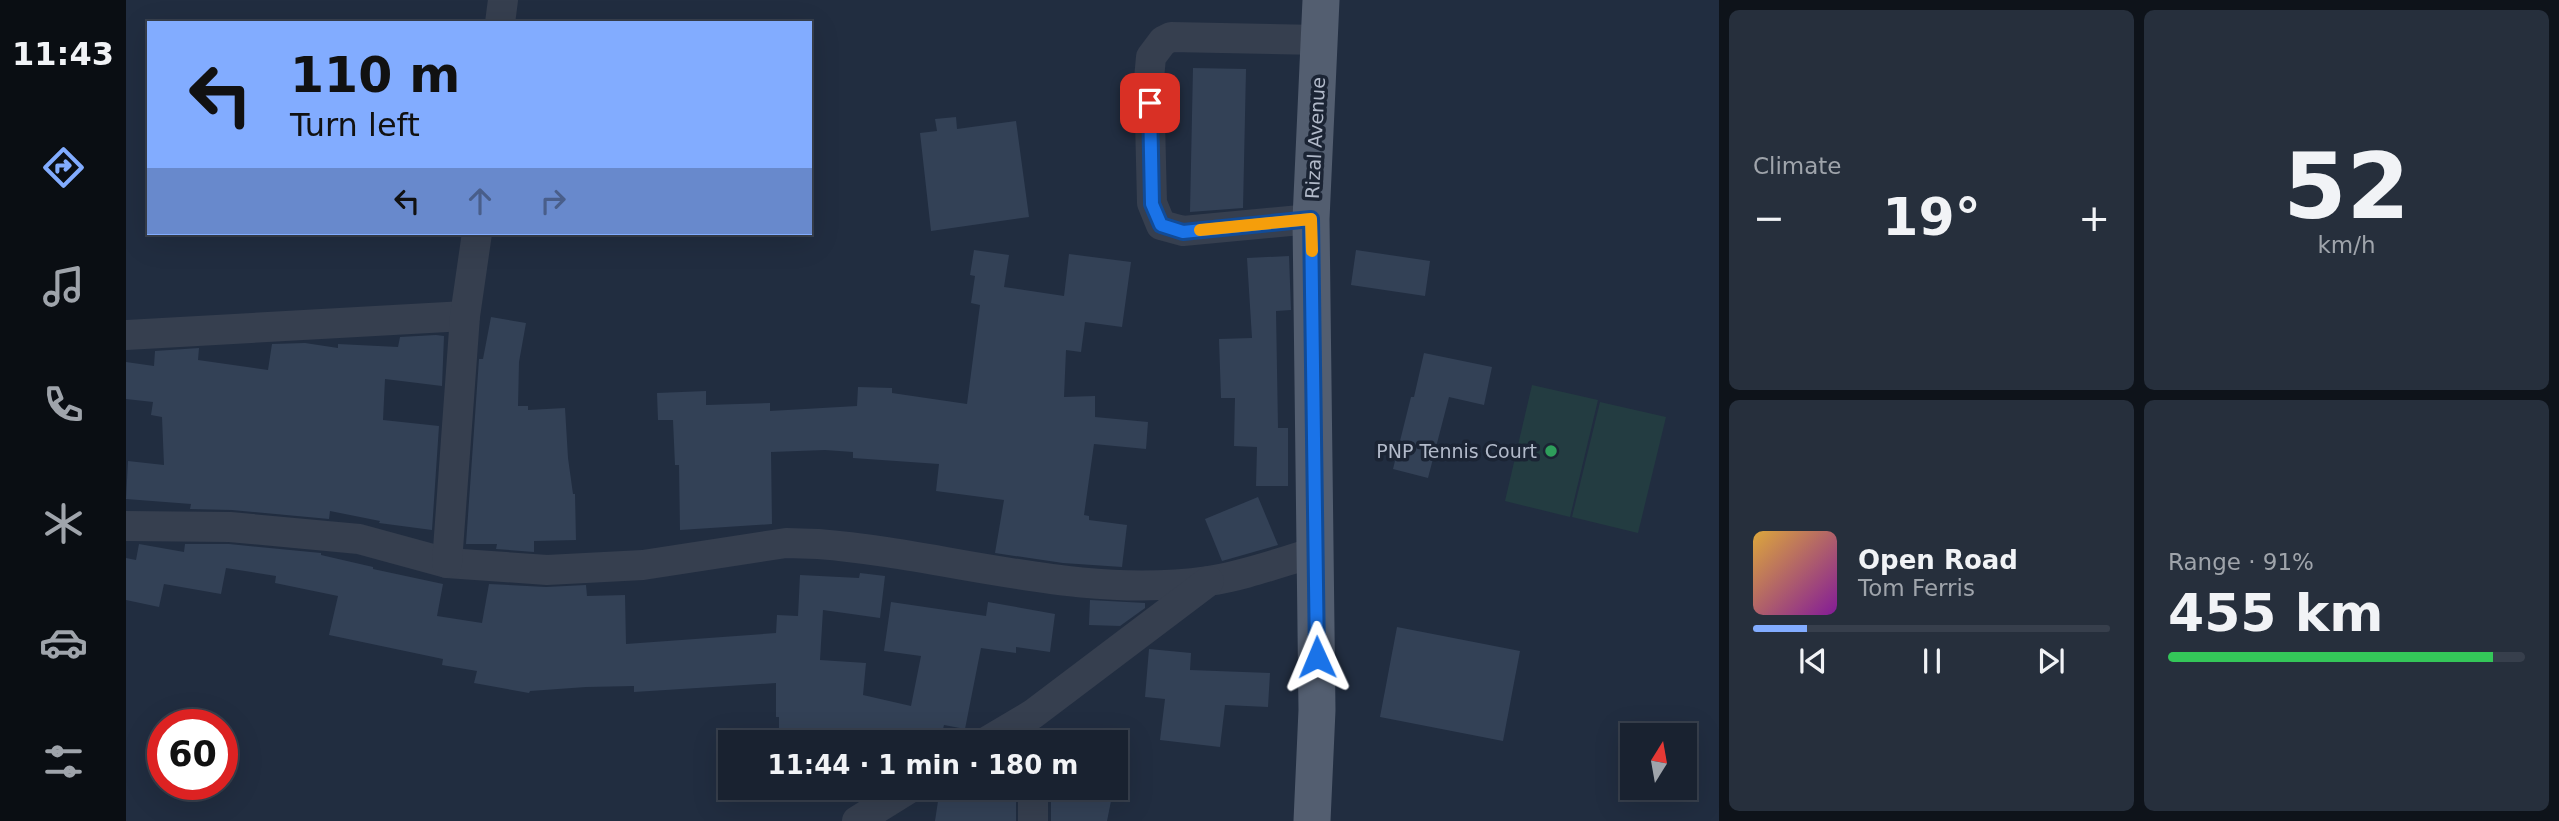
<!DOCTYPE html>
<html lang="en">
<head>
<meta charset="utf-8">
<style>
	:root { --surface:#192230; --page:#262f3c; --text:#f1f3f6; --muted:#9fa4ab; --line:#373f4c; --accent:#82acff }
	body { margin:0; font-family:"DejaVu Sans",sans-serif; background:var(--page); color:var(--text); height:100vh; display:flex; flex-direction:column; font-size:26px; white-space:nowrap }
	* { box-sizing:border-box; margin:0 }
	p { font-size:23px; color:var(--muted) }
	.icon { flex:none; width:38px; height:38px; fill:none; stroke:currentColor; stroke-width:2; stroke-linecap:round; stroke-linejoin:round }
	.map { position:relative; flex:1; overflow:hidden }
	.drawer { display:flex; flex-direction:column; gap:10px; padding:10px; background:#0e131a; width:840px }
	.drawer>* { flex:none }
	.banner { position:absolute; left:21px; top:21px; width:665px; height:214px; border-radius:0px; box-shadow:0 7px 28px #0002,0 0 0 2px var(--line); background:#82acff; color:#111; overflow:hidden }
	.needle { width:46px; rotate:11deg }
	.tools { position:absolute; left:1494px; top:723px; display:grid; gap:14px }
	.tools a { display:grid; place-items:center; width:77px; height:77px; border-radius:0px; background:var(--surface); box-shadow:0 7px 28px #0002,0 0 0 2px var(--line); font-size:35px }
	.speed { position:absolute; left:21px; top:709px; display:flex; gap:14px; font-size:35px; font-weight:700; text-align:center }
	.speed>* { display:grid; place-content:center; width:91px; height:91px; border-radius:50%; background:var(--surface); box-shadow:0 7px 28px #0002,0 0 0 2px var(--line); line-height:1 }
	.speed .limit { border:10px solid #d22; background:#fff; color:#111 }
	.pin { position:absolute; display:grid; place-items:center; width:60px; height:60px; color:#fff; margin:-30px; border-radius:14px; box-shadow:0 4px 10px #0006 }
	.me { position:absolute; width:77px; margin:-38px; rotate:359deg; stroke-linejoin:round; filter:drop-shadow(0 0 5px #0008) }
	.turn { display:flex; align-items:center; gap:24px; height:147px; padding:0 28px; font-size:32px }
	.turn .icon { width:91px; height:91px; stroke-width:2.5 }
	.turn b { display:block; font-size:49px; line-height:60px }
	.lanes { display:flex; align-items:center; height:66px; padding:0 28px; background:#0003; justify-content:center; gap:35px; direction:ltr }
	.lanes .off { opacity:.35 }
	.big { font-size:52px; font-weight:600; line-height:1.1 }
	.drawer .widget { flex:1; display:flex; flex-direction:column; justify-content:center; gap:10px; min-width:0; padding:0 24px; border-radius:10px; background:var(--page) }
	.drawer .dial { align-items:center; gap:0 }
	.dial b { font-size:91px; line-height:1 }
	.song { display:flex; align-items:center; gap:21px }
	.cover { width:84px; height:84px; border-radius:10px; background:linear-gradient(135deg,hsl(40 70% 55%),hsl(290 70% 35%)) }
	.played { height:7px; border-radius:4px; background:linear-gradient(90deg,var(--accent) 15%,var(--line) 15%) }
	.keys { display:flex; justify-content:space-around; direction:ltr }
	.heat { display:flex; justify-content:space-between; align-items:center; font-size:38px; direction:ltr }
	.charge { height:10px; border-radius:5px; background:linear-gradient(90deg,#34c759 91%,var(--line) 0) }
	.drawer .tiles { flex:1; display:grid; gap:10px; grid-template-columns:repeat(2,1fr) }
	.trip { position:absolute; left:592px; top:730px; width:410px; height:70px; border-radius:0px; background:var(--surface); box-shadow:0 7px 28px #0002,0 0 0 2px var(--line); font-weight:600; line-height:70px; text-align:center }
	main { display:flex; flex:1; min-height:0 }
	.menu { display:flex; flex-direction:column; width:126px; justify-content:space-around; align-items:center; background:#0a0e13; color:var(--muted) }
	.menu .icon { width:49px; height:49px }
	.menu .active { color:var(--accent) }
	.menu b { font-size:32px; color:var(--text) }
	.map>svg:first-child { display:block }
</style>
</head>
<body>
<main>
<nav class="menu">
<b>11:43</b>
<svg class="icon active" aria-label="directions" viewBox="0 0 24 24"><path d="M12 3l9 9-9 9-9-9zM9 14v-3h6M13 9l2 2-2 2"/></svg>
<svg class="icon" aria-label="music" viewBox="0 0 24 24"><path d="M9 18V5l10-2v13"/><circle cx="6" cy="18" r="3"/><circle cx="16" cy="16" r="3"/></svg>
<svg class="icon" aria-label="phone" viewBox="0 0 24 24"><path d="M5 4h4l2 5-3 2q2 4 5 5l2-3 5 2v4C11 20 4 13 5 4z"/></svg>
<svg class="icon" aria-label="climate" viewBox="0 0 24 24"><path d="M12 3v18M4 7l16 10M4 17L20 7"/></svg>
<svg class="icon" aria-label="car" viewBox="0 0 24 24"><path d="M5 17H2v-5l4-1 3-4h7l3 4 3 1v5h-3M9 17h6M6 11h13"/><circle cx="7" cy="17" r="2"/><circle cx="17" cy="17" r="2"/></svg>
<svg class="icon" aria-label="filters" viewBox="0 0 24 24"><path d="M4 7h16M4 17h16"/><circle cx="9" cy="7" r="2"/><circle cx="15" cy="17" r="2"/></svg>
</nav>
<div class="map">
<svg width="1593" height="821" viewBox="0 0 1593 821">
	<rect width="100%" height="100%" fill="#212d40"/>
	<g fill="#233c41">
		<polygon points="1406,385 1472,400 1444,517 1379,501"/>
		<polygon points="1474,402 1540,417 1512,533 1446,517"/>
	</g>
	<g fill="#334156">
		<polygon points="1067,68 1120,69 1117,208 1064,212"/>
		<polygon points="830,117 831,129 890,121 903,217 805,231 794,133 811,131 809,119"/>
		<polygon points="848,250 883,255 878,287 938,296 943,254 1005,262 996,327 959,322 955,352 940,350 938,397 969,396 969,417 1022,422 1020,449 968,444 958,515 963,516 963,520 1001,525 996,567 937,563 869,553 878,500 810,491 813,464 727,458 727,452 699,450 645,452 646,524 554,530 553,465 549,465 547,420 532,420 531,393 580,391 580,405 644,403 644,411 731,406 732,387 766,388 766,393 841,404 854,305 845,303 849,276 844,275"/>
		<polygon points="1230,250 1304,261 1299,296 1225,285"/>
		<polygon points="1163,256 1165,310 1150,311 1152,428 1162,428 1162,486 1130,486 1131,447 1108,446 1109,398 1095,398 1093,339 1126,338 1121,258"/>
		<polygon points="365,317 400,323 393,362 392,406 402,406 402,410 439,408 442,458 447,494 449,494 450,540 408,541 408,552 370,549 371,544 340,544 353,359 357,359"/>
		<polygon points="310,335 318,336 316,386 259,379 257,420 313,426 306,530 253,523 254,521 204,511 203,519 106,510 64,509 65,504 0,499 2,461 38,465 36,417 25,415 27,402 0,399 0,362 28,366 29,351 73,348 72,360 142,370 146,344 179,343 212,348 212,344 272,347 274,337"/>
		<polygon points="1298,353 1366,367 1358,405 1323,397 1302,478 1267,469 1285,397 1288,397"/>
		<polygon points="1132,497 1152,545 1096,561 1079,519"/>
		<polygon points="13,544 58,552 59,544 103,544 195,553 195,555 247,567 247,569 317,584 311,616 356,623 363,584 420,587 460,585 461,596 499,595 500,644 650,633 651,615 672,616 674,575 733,578 734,573 759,576 754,618 697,610 694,660 740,663 737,695 785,706 795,656 758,651 765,602 860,616 862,602 929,614 924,652 890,647 890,653 855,648 839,729 818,725 814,742 653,742 653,717 650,717 650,683 508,692 508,686 460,687 404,691 403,693 348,683 351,671 316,665 317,659 203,635 212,596 149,583 150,576 100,568 95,594 38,584 33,607 0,600 0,558 10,560"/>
		<polygon points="964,600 1019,603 1019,608 994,626 963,625"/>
		<polygon points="1271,627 1394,651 1377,741 1254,717"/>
		<polygon points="1023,649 1065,653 1064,670 1144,673 1142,707 1099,705 1094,747 1034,740 1039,699 1019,697"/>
		<polygon points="814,788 890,788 890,821 809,821"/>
		<polygon points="925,788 967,788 987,791 981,821 925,821"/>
	</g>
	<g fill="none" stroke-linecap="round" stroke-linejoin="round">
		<g stroke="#363f4f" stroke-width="30">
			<polyline points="374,23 377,0"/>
			<polyline points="1185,219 1057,231 1035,225 1026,203 1023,79 1025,57 1037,41 1045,37 1193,40"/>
			<polyline points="0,335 339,316"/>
			<path d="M0 526 104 527 233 539 321 563 421 570 517 565 660 543 692 544C821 554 951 600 1082 581 1118 576 1155 562 1190 552"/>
			<polyline points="321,563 339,316 351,233"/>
			<polyline points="860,742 907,714 1083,581"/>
			<polyline points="907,788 907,821"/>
			<polyline points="731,821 784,788"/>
		</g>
		<polyline stroke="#535e70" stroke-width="37" points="1186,821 1191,710 1185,219 1195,0"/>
	</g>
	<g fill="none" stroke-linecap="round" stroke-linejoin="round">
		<g stroke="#114b97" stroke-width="18">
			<polyline id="route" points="1024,103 1026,204 1035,225 1057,232 1185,219 1191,657"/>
		</g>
		<use href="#route" stroke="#1a73e8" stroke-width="12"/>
		<polyline stroke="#f59e0b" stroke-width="12" points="1074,230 1185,219 1186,251"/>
	</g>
	<circle fill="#2e9e5b" stroke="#1b2434" stroke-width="2.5" cx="1425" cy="451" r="7"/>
	<g text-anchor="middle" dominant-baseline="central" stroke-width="7" stroke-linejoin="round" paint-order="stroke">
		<g font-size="19" fill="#b2baca" stroke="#1b2434">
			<text transform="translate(1189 138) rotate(-87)">Rizal Avenue</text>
		</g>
		<g font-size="19" fill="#b2baca" stroke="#1b2434" text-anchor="end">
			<text x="1411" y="451">PNP Tennis Court</text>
		</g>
	</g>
</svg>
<div class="tools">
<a><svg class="needle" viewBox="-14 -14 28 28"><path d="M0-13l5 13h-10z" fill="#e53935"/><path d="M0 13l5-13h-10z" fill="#9fa4ab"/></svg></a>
</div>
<div class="speed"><div class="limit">60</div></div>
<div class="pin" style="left:1024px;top:103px;background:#d93025"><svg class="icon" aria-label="arrive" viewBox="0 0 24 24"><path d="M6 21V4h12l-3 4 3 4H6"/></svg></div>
<svg class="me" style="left:1191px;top:657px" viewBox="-20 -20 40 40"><path d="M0-17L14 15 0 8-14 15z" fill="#1a73e8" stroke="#fff" stroke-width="4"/></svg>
<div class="trip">11:44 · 1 min · 180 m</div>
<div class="banner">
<div class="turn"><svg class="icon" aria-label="left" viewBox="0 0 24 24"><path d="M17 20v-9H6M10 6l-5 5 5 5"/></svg><div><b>110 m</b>Turn left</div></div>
<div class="lanes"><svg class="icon" aria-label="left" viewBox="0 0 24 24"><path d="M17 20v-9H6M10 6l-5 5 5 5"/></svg><svg class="icon off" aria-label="ahead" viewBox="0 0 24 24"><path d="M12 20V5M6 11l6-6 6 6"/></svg><svg class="icon off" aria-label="right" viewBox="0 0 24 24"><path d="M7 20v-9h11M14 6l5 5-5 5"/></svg></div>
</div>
</div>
<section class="drawer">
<div class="tiles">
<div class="widget"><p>Climate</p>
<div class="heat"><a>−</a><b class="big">19°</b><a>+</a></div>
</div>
<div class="widget dial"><b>52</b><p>km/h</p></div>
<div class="widget">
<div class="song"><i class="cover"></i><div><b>Open Road</b><p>Tom Ferris</p></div></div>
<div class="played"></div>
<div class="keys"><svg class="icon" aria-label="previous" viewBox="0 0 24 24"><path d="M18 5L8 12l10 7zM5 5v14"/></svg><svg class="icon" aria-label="pause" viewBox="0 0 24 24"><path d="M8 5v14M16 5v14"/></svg><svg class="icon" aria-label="next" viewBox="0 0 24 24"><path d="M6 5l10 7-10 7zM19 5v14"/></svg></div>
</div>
<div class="widget"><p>Range · 91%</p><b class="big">455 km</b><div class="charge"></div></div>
</div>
</section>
</main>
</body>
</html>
